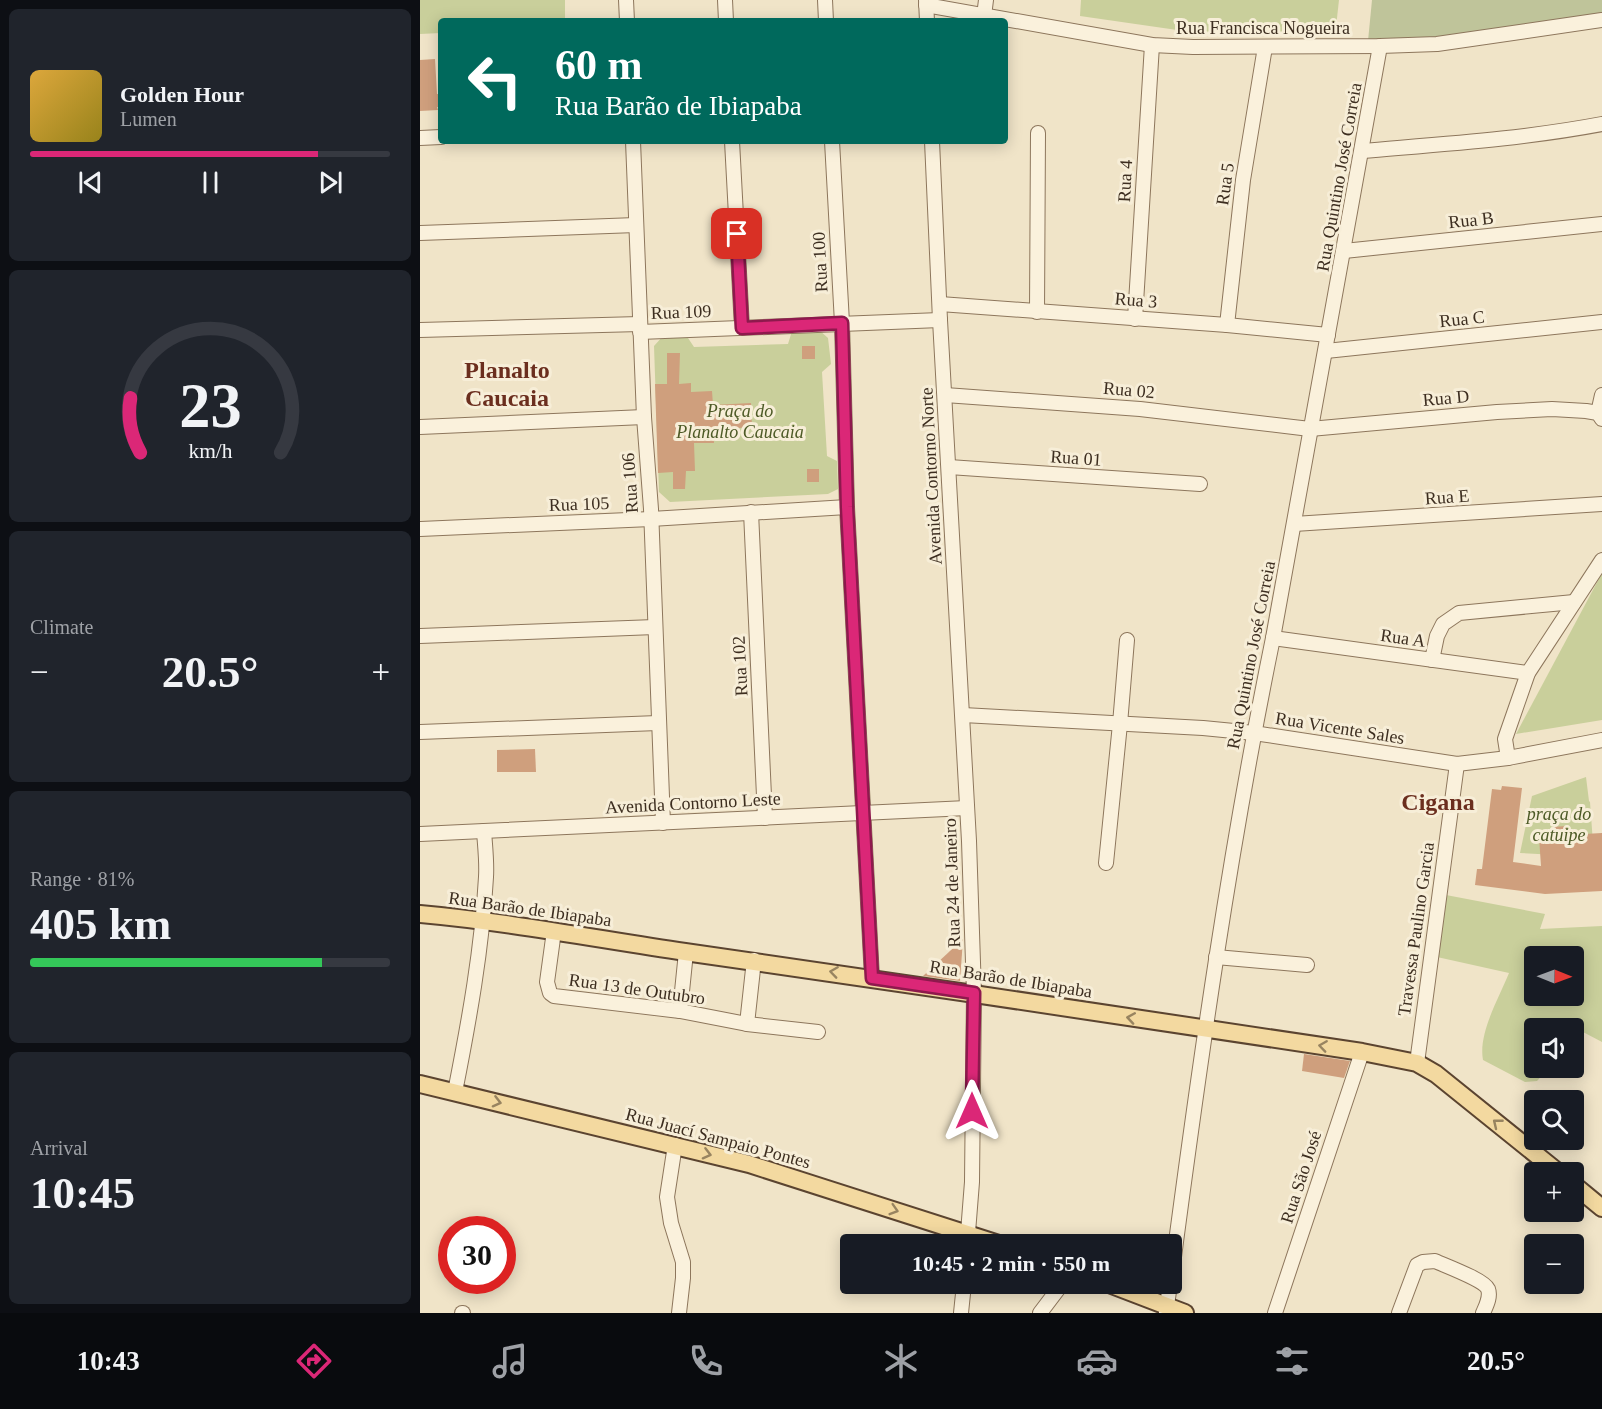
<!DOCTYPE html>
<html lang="en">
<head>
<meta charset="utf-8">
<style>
	:root { --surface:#171b24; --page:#20242c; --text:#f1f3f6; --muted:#9ea1a6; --line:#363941; --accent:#db2777 }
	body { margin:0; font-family:Georgia,serif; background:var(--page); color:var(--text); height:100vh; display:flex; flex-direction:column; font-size:22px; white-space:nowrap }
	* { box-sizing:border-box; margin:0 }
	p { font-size:20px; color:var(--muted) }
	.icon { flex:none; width:33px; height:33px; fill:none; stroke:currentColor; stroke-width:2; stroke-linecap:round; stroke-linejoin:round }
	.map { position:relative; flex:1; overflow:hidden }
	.side { display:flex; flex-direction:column; gap:9px; padding:9px; background:#0d0f14; width:420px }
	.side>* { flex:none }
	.banner { position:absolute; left:18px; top:18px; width:570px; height:126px; border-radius:6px; box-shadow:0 3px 15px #0003; background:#00695c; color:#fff; overflow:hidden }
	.needle { width:39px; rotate:91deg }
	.buttons { position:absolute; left:1104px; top:946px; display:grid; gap:12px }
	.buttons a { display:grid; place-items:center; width:60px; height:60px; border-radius:6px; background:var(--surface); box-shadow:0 3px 15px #0003; font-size:30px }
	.speed { position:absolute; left:18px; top:1216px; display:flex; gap:12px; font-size:30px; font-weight:700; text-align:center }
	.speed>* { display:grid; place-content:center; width:78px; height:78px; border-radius:50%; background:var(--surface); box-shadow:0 3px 15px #0003; line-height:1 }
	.speed .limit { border:9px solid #d22; background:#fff; color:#111 }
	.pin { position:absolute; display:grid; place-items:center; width:51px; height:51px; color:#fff; margin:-26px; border-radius:12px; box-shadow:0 3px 9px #0006 }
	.me { position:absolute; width:66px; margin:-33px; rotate:0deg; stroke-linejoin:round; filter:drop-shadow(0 0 4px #0008) }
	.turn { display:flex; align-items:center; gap:21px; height:126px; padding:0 18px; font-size:27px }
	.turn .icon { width:78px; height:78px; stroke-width:2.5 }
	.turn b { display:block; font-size:42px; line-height:51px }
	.big { font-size:45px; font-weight:600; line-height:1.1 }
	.side .tile { flex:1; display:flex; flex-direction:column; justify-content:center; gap:9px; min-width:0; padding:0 21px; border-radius:9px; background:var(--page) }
	.side .dial { align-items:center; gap:0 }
	.dial svg { height:156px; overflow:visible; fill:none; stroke:var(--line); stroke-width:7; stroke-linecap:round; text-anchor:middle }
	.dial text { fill:var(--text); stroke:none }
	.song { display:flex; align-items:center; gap:18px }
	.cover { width:72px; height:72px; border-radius:9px; background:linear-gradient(135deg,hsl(40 70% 55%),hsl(50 70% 35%)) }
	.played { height:6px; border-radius:3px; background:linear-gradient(90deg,var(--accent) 80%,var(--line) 80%) }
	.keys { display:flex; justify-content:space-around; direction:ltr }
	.heat { display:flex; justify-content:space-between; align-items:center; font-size:33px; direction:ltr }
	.charge { height:9px; border-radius:4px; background:linear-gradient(90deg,#34c759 81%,var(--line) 0) }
	.trip { position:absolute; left:420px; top:1234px; width:342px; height:60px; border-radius:6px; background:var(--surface); box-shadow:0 3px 15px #0003; font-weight:600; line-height:60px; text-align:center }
	.dock { display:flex; height:96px; justify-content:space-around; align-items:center; background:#090b0e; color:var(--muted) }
	.dock .icon { width:42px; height:42px }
	.dock .current { color:var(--accent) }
	.dock b { font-size:27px; color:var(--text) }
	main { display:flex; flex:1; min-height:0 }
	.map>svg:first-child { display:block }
</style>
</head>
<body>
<main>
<section class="side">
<div class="tile">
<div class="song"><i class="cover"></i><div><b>Golden Hour</b><p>Lumen</p></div></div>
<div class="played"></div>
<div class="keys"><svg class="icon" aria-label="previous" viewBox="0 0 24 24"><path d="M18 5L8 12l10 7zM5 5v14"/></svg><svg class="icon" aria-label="pause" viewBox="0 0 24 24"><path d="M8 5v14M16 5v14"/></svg><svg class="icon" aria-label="next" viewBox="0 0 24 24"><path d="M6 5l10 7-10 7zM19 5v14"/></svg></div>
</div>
<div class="tile dial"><svg viewBox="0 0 100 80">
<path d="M14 69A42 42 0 1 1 86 69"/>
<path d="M14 69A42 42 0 0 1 9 41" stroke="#db2777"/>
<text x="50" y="56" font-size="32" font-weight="700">23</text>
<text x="50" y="72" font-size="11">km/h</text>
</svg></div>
<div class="tile"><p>Climate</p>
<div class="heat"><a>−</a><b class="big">20.5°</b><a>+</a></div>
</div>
<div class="tile"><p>Range · 81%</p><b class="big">405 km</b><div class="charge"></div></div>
<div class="tile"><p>Arrival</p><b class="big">10:45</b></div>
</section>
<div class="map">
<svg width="1182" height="1313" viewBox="0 0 1182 1313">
	<rect width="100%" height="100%" fill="#f0e4c8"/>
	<g fill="#c9cf9b" fill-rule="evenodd">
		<polygon points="0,0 145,0 145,21 21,21 21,33 0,34"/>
		<polygon points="661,0 919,0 915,36 771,32 660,16"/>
		<polygon points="399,330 408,338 411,364 402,372 407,456 417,461 418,489 408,494 250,502 239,492 234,346 243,336 266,335 274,347 368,344 372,331"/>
		<polygon points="1182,573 1182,720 1096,734"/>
		<polygon points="1166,777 1169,801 1170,802 1174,857 1100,853 1112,796"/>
		<path d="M1026 895 1125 914 1120 929 1182 926V1042L1163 1032 1154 1031V1029H1114V1068H1129L1117 1081 1105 1082 1063 1060C1058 1033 1079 998 1089 973L1017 957ZM1114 957H1154V996H1114Z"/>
	</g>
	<path fill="#bfc49a" d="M952 0H1182V16C1105 30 1026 41 948 41Z"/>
	<g fill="#cf9f7d">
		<polygon points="15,59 17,94 21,94 21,107 17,107 18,110 0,111 0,60"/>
		<rect x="382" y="346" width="13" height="13"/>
		<polygon points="247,353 260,353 259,384 271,383 271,392 292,391 293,405 331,403 332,427 293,430 294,443 274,443 275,471 266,471 265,489 253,489 253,472 238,473 235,384 247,384"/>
		<rect x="387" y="469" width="12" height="13"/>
		<polygon points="115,749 116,772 77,772 77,750"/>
		<polygon points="1082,786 1102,788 1093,862 1121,866 1119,837 1133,836 1132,827 1146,826 1147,835 1182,833 1182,891 1125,894 1055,885 1057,869 1062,869 1072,789 1081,790"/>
		<polygon points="543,939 540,981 503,976"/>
		<polygon points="884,1054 930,1061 924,1078 882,1071"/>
	</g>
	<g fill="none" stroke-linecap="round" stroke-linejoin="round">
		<g stroke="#8d765c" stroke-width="16">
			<g id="minor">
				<polyline points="206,0 207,21"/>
				<polyline points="305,0 306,21"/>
				<polyline points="405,0 406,21"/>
				<polyline points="506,0 507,21"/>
				<polyline points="506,5 732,45 773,47 960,46 1017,44 1182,20"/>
				<polyline points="564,16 566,0"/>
				<polyline points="0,138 21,137"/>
				<polyline points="213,141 224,417 231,509 243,823"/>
				<polyline points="312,141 322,328"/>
				<polyline points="412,141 422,323 427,507 452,978"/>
				<polyline points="512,141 520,320 549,841 554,993 552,1182 547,1245"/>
				<path d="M942 151C1023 144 1103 139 1182 124"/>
				<polyline points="0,233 216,225"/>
				<polyline points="924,251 1182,224"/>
				<polyline points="520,304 807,325 908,335"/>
				<polyline points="617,312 618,133"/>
				<polyline points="715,319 732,45"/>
				<polyline points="807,325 823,180 845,47"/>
				<polyline points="0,330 220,324"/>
				<polyline points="220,332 520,320"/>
				<polyline points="906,351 1182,322"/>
				<polyline points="525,395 720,409 890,429 1077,412 1132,409 1166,411 1178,413 1182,419"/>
				<polyline points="1178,413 1182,395"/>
				<polyline points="0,427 224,417"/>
				<polyline points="529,467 780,484"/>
				<polyline points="331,512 345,818"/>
				<polyline points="874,524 1182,504"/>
				<polyline points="0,529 231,519 427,507"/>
				<polyline points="0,636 235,627"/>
				<polyline points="853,638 1108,673"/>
				<polyline points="1012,660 1017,636 1023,624 1039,613 1154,602"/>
				<polyline points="543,715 783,728 834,733 1037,764 1088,758 1182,740"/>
				<polyline points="0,732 238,723"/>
				<polyline points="1088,758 1085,739 1108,673 1182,560"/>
				<polyline points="0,834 547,808"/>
				<polyline points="686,863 700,724 707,640"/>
				<polyline points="134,931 127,982 130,993 134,996 260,1011 327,1024 398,1032"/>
				<polyline points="796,957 887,965"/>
				<polyline points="260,1011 266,952"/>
				<polyline points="327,1024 334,960"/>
				<polyline points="997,1063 1037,764"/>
				<path d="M35 1092C49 1021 62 949 66 877 67 862 65 846 64 831"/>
				<polyline points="255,1145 247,1197 251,1223 263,1262 263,1278 259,1313"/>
				<path d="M752 1272C780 1060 810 848 853 638L960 46"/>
				<polyline points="42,1313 43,1313"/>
				<polyline points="541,1313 544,1284"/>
				<polyline points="620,1313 642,1284"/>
				<polyline points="746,1313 750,1284"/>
				<polyline points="855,1313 942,1052"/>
				<path d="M979 1313 997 1265 1003 1262 1015 1261C1026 1266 1064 1280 1068 1289 1071 1297 1066 1306 1063 1313"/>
			</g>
		</g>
		<g stroke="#5b4430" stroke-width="20">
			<g id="major">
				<path d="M0 914C89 922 177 939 265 952 491 984 716 1018 942 1052L997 1063 1016 1074 1139 1173"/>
				<polyline points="0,1084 329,1164 582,1245"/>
				<polyline points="1154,1185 1182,1208"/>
				<polyline points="689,1284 765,1313"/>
			</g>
		</g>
		<use href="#minor" stroke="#faf1dc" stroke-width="14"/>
		<use href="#major" stroke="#f3d9a0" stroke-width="16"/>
	</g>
	<defs><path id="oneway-chevron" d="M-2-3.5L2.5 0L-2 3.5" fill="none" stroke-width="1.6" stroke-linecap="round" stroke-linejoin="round" transform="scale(1.5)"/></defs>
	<g stroke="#988460">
		<use href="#oneway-chevron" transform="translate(414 972) rotate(-172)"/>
		<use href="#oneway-chevron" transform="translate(711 1018) rotate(-171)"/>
		<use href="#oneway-chevron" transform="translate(903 1046) rotate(-172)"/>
		<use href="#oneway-chevron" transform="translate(77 1102) rotate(14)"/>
		<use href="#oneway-chevron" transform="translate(1077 1123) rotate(-141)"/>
		<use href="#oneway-chevron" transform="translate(287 1154) rotate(14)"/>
		<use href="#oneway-chevron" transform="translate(474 1210) rotate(17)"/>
	</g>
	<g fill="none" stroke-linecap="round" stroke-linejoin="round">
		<g stroke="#8e194d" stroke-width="15">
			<polyline id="route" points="317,234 322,328 422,323 427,507 452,978 554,993 552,1111"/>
		</g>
		<use href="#route" stroke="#db2777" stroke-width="10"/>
	</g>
	<g text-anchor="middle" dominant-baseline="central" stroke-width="6" stroke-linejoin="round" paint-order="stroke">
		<g font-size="18" fill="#3d2e20" stroke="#f7eed8">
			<text x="843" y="28">Rua Francisca Nogueira</text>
			<text transform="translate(919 177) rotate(-80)">Rua Quintino José Correia</text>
			<text transform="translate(705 181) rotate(-87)">Rua 4</text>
			<text transform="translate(805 184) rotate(-82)">Rua 5</text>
			<text transform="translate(1051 220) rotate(-6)">Rua B</text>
			<text transform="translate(400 262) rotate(-93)">Rua 100</text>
			<text transform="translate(716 300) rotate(5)">Rua 3</text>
			<text transform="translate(261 312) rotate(-2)">Rua 109</text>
			<text transform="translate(1042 319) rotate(-6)">Rua C</text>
			<text transform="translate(709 390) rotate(5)">Rua 02</text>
			<text transform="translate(1026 398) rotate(-5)">Rua D</text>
			<text transform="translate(656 458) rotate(4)">Rua 01</text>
			<text transform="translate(511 476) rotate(-93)">Avenida Contorno Norte</text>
			<text transform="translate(210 483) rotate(-94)">Rua 106</text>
			<text transform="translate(1027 497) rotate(-4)">Rua E</text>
			<text transform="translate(159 504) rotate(-2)">Rua 105</text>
			<text transform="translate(983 638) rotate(8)">Rua A</text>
			<text transform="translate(831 655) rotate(-79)">Rua Quintino José Correia</text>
			<text transform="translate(320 666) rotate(-93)">Rua 102</text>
			<text transform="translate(920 728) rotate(9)">Rua Vicente Sales</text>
			<text transform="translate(273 803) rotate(-3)">Avenida Contorno Leste</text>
			<text transform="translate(532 883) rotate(-92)">Rua 24 de Janeiro</text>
			<text transform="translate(110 909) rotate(8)">Rua Barão de Ibiapaba</text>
			<text transform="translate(996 929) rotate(-82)">Travessa Paulino Garcia</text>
			<text transform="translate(591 979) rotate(9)">Rua Barão de Ibiapaba</text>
			<text transform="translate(217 989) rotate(8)">Rua 13 de Outubro</text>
			<text transform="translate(298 1138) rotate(15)">Rua Juací Sampaio Pontes</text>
			<text transform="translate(881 1177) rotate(-72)">Rua São José</text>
		</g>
		<g font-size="18" font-style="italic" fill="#4d5a26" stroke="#f7eed8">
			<text x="320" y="411">Praça do<tspan x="320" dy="21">Planalto Caucaia</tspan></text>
			<text x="1139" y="814">praça do<tspan x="1139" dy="21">catuipe</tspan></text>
		</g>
		<g font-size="24" font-weight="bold" fill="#6b2e1e" stroke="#f7eed8">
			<text x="87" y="370">Planalto<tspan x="87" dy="28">Caucaia</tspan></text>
			<text x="1018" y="802">Cigana</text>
		</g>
	</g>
</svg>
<div class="buttons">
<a><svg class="needle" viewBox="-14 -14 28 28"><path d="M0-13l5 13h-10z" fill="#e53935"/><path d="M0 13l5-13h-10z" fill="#9ea1a6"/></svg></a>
<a><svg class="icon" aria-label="sound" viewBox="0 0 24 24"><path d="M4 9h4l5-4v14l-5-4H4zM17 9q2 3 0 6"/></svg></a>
<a><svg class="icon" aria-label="search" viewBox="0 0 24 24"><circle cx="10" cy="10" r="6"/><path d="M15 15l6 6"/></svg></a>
<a>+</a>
<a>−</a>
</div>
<div class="speed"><div class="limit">30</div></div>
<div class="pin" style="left:317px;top:234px;background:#d93025"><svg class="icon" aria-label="arrive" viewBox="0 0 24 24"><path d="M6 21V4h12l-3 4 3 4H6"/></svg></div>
<svg class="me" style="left:552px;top:1111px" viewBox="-20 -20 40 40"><path d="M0-17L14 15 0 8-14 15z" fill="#db2777" stroke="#fff" stroke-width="4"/></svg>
<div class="trip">10:45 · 2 min · 550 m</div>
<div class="banner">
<div class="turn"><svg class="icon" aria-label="left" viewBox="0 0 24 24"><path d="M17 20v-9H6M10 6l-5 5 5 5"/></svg><div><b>60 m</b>Rua Barão de Ibiapaba</div></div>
</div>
</div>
</main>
<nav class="dock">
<b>10:43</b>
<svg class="icon current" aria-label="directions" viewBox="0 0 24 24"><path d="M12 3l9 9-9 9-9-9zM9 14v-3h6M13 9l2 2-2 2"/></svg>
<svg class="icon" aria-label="music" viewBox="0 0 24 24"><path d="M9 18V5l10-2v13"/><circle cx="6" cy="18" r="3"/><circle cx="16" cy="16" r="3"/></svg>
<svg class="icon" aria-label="phone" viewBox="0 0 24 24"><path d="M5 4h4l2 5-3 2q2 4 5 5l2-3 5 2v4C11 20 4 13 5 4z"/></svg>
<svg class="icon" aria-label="climate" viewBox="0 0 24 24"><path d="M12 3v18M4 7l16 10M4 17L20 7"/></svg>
<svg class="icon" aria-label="car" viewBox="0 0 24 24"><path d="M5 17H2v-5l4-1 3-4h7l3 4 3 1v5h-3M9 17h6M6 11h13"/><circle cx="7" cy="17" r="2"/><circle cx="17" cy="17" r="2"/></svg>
<svg class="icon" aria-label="filters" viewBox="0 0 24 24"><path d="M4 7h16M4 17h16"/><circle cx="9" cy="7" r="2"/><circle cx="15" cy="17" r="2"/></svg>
<b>20.5°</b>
</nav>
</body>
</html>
